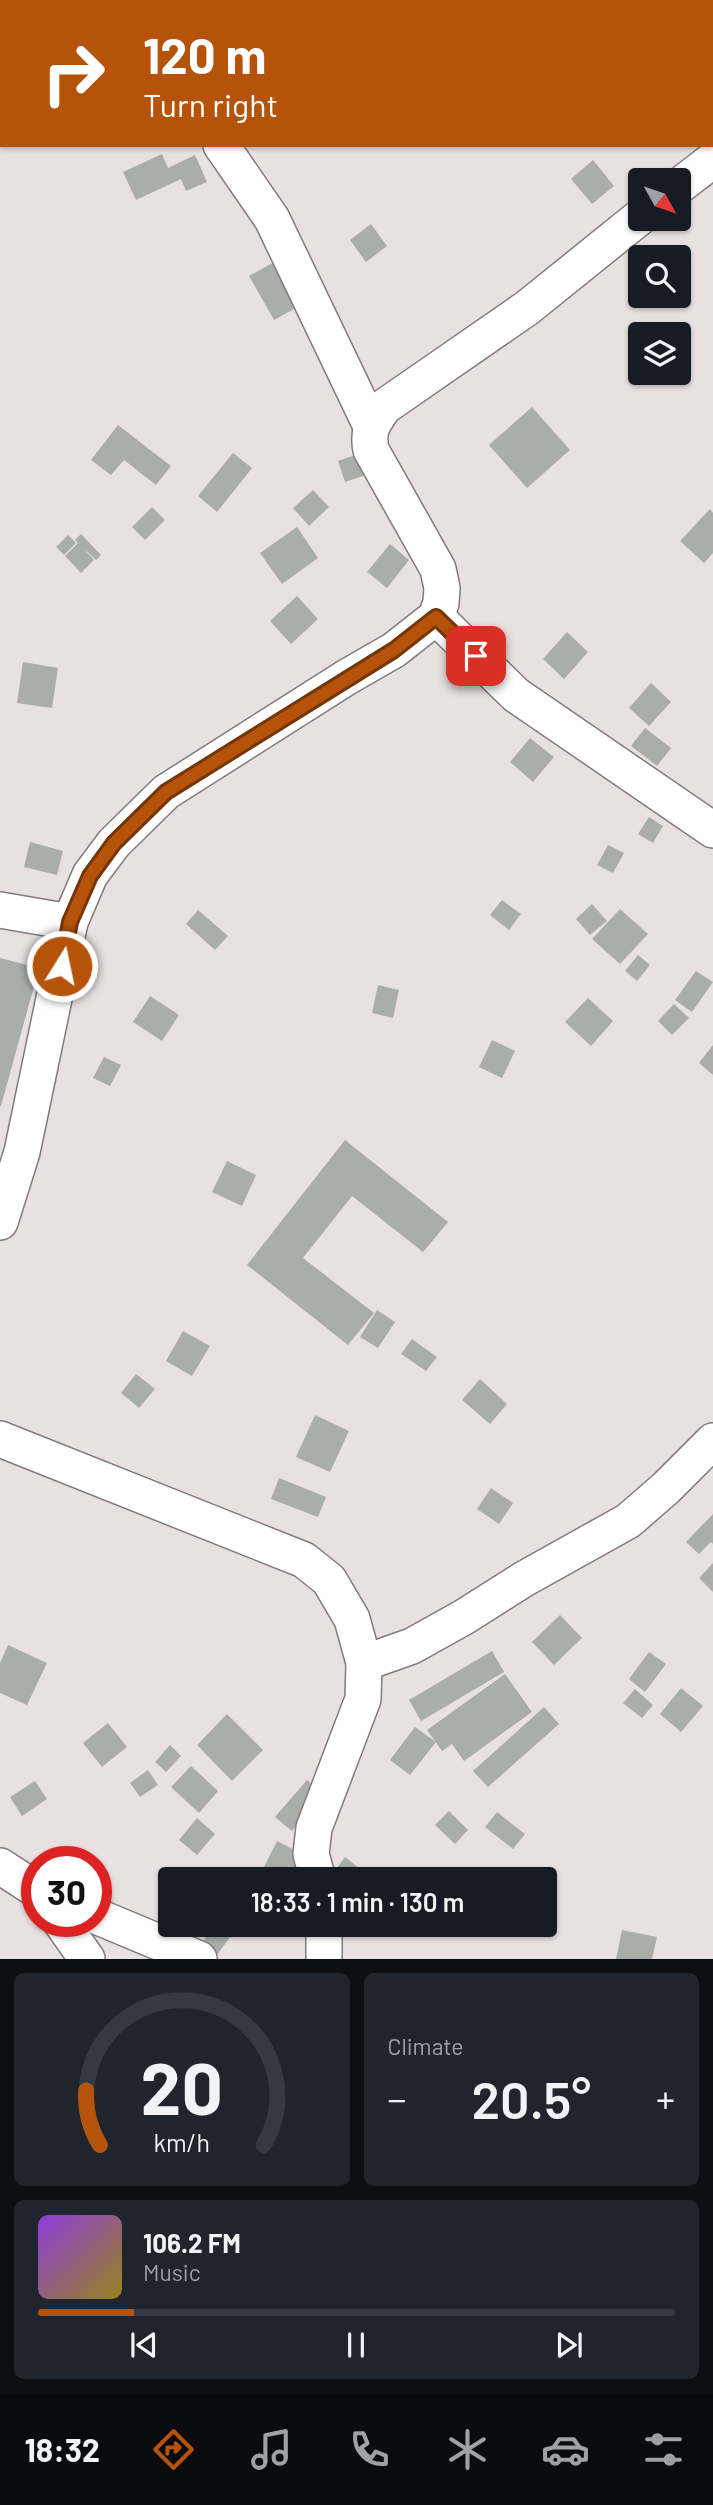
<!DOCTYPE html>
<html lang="en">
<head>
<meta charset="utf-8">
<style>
	:root { --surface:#171b24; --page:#20242c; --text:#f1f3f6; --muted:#9ea1a6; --line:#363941; --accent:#b45309 }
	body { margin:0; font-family:Barlow,sans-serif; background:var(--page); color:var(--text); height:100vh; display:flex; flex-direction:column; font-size:26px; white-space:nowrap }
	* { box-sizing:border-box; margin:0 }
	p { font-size:23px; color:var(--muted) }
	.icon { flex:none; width:38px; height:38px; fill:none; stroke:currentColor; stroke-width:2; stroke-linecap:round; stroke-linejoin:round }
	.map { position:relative; height:1959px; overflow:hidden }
	.panel { display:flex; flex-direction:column; gap:14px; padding:14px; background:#0d0f14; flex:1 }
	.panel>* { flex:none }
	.top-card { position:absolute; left:0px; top:0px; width:714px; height:147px; box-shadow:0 2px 5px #0004; background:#b45309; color:#fff; overflow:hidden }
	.needle { width:46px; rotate:130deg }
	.controls { position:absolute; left:628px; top:168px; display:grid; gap:14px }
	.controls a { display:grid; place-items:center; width:63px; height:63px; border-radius:7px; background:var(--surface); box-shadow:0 2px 5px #0004; font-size:35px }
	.speed { position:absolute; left:21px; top:1846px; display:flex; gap:14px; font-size:35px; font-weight:700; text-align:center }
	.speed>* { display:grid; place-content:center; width:91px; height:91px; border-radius:50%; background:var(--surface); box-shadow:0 2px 5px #0004; line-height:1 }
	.speed .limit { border:10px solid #d22; background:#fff; color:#111 }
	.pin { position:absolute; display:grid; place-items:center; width:60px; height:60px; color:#fff; margin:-30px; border-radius:14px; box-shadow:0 4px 10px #0006 }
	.me { position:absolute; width:77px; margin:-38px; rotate:10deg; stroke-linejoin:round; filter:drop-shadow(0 0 5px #0008) }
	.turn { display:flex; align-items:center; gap:24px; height:147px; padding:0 28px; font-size:32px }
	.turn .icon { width:91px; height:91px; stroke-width:2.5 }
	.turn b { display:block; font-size:49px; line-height:60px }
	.big { font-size:52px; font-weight:600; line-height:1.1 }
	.panel .card { flex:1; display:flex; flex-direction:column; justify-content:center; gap:10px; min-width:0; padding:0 24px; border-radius:10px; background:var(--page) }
	.panel .dial { align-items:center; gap:0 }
	.dial svg { height:182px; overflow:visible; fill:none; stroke:var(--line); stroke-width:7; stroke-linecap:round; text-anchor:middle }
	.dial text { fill:var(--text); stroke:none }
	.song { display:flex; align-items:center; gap:21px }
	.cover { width:84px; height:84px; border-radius:10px; background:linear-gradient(135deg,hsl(270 70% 55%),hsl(50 70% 35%)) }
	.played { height:7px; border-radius:4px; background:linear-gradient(90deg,var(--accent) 15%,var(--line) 15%) }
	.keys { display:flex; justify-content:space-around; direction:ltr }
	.heat { display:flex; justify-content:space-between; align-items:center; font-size:38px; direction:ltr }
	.panel .tiles { flex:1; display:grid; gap:14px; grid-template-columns:1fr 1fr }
	.card:last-child { grid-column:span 2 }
	.trip { position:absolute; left:158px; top:1867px; width:399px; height:70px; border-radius:7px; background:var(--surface); box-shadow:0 2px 5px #0004; font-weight:600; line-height:70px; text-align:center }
	.tabs { display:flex; height:112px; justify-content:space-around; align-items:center; background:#090b0e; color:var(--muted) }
	.tabs .icon { width:49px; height:49px }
	.tabs .on { color:var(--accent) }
	.tabs b { font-size:32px; color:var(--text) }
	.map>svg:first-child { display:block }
</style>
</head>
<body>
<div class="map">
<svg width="713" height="1959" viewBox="0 0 713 1959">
	<rect width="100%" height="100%" fill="#e9e1e1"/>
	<g fill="#a9aea9">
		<polygon points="162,154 168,168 195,155 207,182 186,191 181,179 136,200 123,172"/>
		<polygon points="593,160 614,186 592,204 571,179"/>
		<polygon points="371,224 387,246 366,262 350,240"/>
		<polygon points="285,256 310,300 274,320 249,276"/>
		<polygon points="532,407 570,450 527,488 489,445"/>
		<polygon points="118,425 171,466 156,485 124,460 111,475 91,460"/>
		<polygon points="367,451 375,472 345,482 338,461"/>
		<polygon points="233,453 252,468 217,512 198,496"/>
		<polygon points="313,490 329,507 309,526 293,508"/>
		<polygon points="152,507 165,520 145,540 132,527"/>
		<polygon points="710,509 713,513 713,553 704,563 680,541"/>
		<polygon points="297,527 318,558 282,584 260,553"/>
		<polygon points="81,534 101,555 96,560 83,548 94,560 81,573 65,556 78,543 75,540"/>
		<polygon points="68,535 76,543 64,555 56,547"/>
		<polygon points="390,544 409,560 387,588 367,572"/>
		<polygon points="297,596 318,619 291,644 270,621"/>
		<polygon points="567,632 588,652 564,679 543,659"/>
		<polygon points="23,662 58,668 52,708 17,703"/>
		<polygon points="651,683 671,702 649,726 629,708"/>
		<polygon points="645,728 671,748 657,766 631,746"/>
		<polygon points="530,738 554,757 533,782 510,762"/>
		<polygon points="649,817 663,826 653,843 638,834"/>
		<polygon points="30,842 63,851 57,875 24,867"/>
		<polygon points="608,845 624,853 613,873 597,865"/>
		<polygon points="502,900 521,914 509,930 490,915"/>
		<polygon points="592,904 607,921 590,935 576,919"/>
		<polygon points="620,909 648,934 620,964 592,939"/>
		<polygon points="198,910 228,936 215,950 186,924"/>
		<polygon points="638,955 650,965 637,981 625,971"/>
		<polygon points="0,958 39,968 1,1106 0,1106"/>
		<polygon points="696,971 713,982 692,1012 675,1000"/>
		<polygon points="378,985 399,990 393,1018 372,1013"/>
		<polygon points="150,996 179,1015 162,1041 133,1022"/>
		<polygon points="588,998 613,1021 591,1046 565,1022"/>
		<polygon points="674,1004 689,1018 672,1035 658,1021"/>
		<polygon points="492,1040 515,1051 502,1078 479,1067"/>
		<polygon points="713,1045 713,1075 699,1063"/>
		<polygon points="104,1057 121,1065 110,1086 93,1078"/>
		<polygon points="345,1140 448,1222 423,1252 352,1196 303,1258 374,1313 348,1345 247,1265"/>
		<polygon points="227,1161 256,1175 242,1206 212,1192"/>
		<polygon points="377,1310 395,1322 378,1348 360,1337"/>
		<polygon points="183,1331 210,1346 192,1376 166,1361"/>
		<polygon points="412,1339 437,1357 426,1371 401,1354"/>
		<polygon points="136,1374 155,1389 139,1408 121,1393"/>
		<polygon points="480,1379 507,1404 490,1424 462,1400"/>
		<polygon points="315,1415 349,1431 330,1472 296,1457"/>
		<polygon points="279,1478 326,1497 318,1517 271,1499"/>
		<polygon points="491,1488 513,1503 499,1524 477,1509"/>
		<polygon points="713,1514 713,1544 711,1542 699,1554 686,1542"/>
		<polygon points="713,1563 713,1592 699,1578"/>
		<polygon points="560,1615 582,1638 554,1665 532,1642"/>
		<polygon points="8,1645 47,1663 27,1705 0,1693 0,1663"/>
		<polygon points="492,1651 504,1672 421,1721 409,1700"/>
		<polygon points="649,1652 666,1664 645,1692 629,1679"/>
		<polygon points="505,1674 532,1712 464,1761 452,1744 442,1751 427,1730"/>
		<polygon points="681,1688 703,1706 681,1732 660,1714"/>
		<polygon points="635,1689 653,1705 642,1718 623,1703"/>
		<polygon points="544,1707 559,1724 488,1787 473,1771"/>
		<polygon points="227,1714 263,1750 232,1781 197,1745"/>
		<polygon points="108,1723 127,1747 102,1767 83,1743"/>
		<polygon points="415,1727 436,1742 410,1775 390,1760"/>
		<polygon points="170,1745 181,1756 166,1772 155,1762"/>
		<polygon points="191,1766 218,1791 199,1813 171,1787"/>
		<polygon points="148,1770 158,1785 140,1797 130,1783"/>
		<polygon points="307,1780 324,1795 292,1831 275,1817"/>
		<polygon points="35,1781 47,1799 22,1816 10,1797"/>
		<polygon points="449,1811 468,1830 455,1844 435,1825"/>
		<polygon points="497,1812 525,1834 513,1849 485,1827"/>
		<polygon points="197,1818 215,1834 197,1855 179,1840"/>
		<polygon points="277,1841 308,1857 296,1880 278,1880 262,1871"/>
		<polygon points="345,1857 360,1869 352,1880 328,1880"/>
		<polygon points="215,1925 239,1925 214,1959 199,1947"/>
		<polygon points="622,1930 657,1937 652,1959 616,1959"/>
	</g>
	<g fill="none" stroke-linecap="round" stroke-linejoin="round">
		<g stroke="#827b7b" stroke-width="38">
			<g id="street">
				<polyline points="131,0 132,2"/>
				<polyline points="221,145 272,219 371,426"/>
				<polyline points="679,186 713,160"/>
				<polyline points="436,617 516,695 713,830"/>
				<polyline points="0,910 70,922"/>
				<path d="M0 1222 22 1152 70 922 90 875 114 843 166 792 347 677 394 650 436 617 441 603 442 588 438 569 371 450C367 430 373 423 384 407L527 308 640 217"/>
				<polyline points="0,1439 304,1560 329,1580 352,1619 364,1663 363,1699 314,1828 311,1854 318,1880"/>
				<polyline points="364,1663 412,1646 464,1617 524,1579 628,1521 666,1488 713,1441"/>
				<polyline points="0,1866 37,1890"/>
				<polyline points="96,1916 199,1959"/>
				<polyline points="61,1922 87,1959"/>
				<polyline points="324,1959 324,1925"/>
			</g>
		</g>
		<use href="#street" stroke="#fff" stroke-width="35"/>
	</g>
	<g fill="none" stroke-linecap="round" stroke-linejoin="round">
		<g stroke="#753606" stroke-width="18">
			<polyline id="route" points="62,966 70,922 90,876 114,843 166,792 394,650 436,617 476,656"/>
		</g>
		<use href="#route" stroke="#b45309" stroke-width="12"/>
	</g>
</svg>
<div class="controls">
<a><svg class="needle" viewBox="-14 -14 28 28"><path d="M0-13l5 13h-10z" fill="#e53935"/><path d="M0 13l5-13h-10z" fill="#9ea1a6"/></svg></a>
<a><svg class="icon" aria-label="search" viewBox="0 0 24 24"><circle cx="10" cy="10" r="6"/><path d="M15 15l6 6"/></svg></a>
<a><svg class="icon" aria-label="layers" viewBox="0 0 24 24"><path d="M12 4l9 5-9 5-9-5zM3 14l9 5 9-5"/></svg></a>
</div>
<div class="speed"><div class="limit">30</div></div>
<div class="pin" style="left:476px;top:656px;background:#d93025"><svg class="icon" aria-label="arrive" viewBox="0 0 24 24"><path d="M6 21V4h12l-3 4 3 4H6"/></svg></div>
<svg class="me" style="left:62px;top:966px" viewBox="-20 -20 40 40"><circle r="17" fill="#b45309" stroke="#fff" stroke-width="3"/><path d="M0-11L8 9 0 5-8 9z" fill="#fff"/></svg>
<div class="trip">18:33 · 1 min · 130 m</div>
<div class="top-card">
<div class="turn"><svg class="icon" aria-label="right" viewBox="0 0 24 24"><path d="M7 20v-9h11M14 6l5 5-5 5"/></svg><div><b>120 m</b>Turn right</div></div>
</div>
</div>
<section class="panel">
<div class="tiles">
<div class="card dial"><svg viewBox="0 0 100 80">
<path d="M14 69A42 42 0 1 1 86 69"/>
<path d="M14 69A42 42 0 0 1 8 45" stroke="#b45309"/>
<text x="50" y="56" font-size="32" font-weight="700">20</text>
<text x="50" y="72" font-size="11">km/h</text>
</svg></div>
<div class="card"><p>Climate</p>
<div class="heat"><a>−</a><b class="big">20.5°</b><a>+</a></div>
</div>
<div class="card">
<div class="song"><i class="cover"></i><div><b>106.2 FM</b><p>Music</p></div></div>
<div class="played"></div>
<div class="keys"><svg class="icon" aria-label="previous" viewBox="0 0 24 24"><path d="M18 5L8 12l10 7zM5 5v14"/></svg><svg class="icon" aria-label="pause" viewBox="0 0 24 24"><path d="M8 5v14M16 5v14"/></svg><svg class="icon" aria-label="next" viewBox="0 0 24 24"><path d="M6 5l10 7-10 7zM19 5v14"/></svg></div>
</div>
</div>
</section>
<nav class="tabs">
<b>18:32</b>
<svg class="icon on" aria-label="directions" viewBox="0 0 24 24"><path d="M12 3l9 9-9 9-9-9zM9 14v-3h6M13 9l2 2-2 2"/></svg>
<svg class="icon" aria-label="music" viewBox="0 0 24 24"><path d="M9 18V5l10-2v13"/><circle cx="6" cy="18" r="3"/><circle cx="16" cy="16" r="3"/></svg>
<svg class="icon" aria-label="phone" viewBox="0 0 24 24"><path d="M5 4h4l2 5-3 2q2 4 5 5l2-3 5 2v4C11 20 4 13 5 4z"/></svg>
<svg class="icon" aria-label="climate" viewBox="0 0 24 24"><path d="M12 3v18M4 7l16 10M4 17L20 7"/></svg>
<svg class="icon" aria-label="car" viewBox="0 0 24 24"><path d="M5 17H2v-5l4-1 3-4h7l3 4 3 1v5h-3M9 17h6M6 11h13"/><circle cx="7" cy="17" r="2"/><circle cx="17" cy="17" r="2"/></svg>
<svg class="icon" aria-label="filters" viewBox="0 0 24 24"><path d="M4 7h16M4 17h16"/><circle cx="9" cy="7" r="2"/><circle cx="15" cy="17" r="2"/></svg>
</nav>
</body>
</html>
